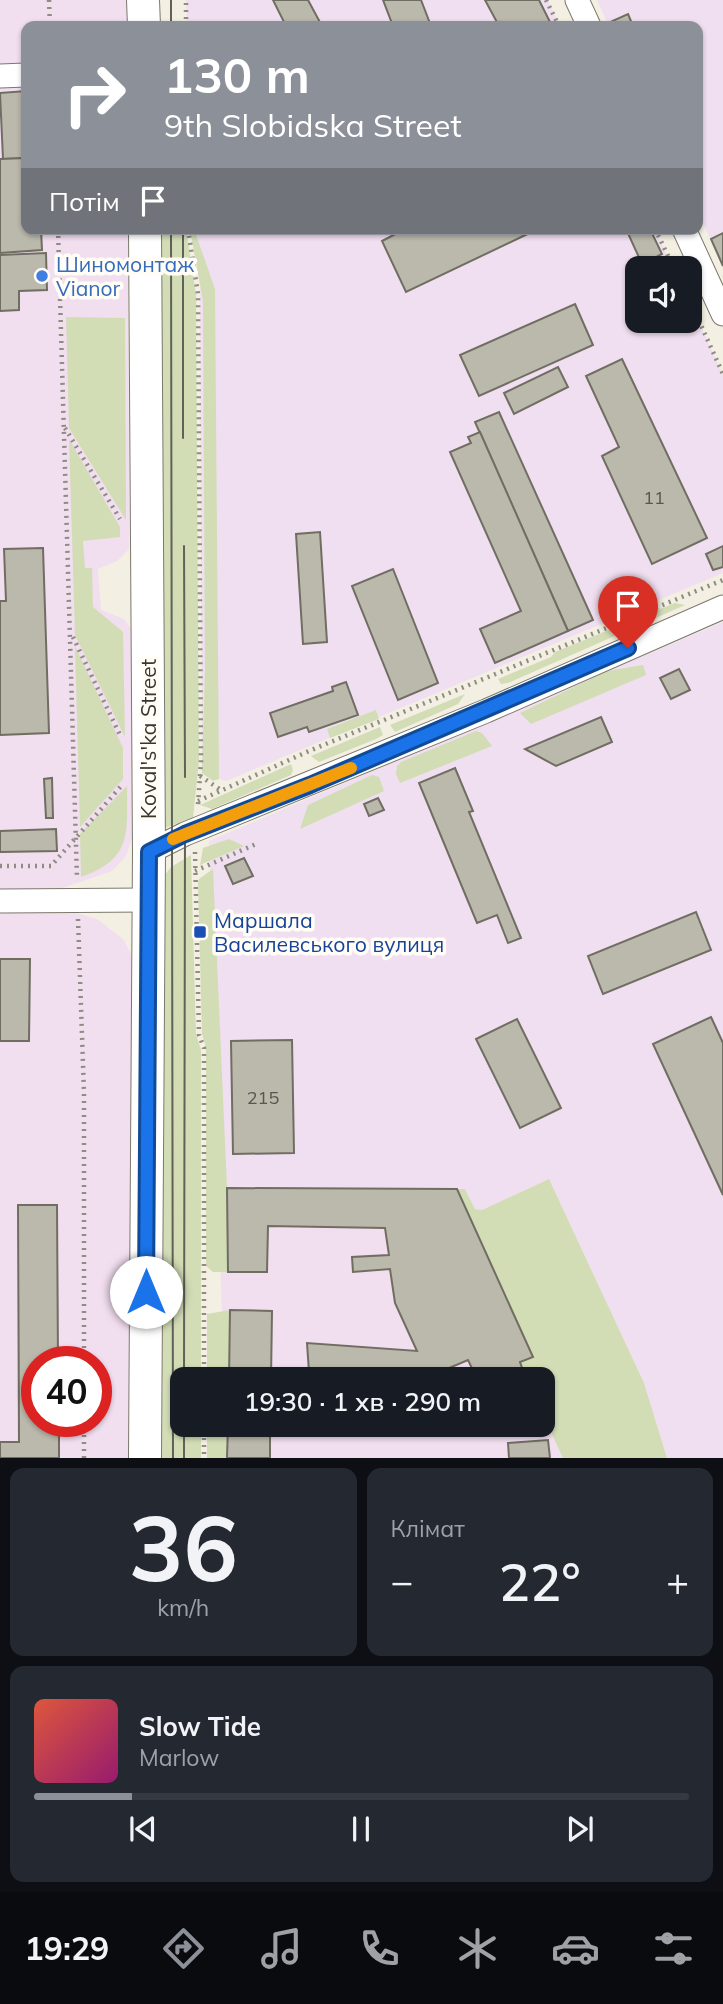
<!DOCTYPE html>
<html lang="uk">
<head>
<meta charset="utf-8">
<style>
	:root { --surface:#171b24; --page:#242831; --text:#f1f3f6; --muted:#9ea1a6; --line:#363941; --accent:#8c9099 }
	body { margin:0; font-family:Mulish,sans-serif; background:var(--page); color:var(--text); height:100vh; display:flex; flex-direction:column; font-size:26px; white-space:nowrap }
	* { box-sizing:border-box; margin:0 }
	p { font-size:23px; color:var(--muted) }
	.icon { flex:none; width:38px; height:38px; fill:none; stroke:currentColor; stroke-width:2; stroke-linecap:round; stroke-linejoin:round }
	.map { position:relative; height:1458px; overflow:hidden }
	.sheet { display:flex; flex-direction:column; gap:10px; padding:10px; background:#0d0f14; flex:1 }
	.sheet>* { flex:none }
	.hud { position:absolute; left:21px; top:21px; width:682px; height:214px; border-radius:14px; box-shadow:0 2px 5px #0004; background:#8c9099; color:#fff; overflow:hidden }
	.fabs { position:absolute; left:625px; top:256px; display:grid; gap:14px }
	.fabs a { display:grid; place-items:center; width:77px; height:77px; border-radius:14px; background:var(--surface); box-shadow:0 2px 5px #0004; font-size:35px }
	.speed { position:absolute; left:21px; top:1346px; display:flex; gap:14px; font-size:35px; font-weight:700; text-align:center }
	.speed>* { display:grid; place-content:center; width:91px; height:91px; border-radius:50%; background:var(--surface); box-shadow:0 2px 5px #0004; line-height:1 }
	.speed .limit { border:10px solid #d22; background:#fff; color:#111 }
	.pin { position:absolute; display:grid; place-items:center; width:60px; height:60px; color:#fff; margin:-72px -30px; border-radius:50% 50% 50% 0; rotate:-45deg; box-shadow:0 0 7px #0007 }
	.pin .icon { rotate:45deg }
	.me { position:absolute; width:77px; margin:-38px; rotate:0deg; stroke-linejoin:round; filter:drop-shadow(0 0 5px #0008) }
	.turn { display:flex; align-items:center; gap:24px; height:147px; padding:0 28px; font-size:32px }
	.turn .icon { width:91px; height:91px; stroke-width:2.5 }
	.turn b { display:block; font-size:49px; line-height:60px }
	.then { display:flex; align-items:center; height:66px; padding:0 28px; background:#0003; gap:14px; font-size:26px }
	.big { font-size:52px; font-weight:600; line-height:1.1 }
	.sheet .widget { flex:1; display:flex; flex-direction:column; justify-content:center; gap:10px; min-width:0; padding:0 24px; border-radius:14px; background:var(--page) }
	.sheet .dial { align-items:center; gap:0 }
	.dial b { font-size:91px; line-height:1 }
	.song { display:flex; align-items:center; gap:21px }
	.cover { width:84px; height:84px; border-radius:10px; background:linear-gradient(135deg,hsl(10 70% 55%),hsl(320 70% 35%)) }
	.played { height:7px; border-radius:4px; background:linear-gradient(90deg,var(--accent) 15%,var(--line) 15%) }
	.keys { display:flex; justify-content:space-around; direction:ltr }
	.heat { display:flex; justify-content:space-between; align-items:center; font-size:38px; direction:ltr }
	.sheet .tiles { flex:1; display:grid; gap:10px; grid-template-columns:1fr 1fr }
	.widget:last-child { grid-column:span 2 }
	.trip { position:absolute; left:170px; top:1367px; width:385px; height:70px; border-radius:14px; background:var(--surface); box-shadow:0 2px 5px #0004; font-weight:600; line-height:70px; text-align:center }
	.dock { display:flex; height:112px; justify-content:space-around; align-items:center; background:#090b0e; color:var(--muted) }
	.dock .icon { width:49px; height:49px }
	.dock .current { color:var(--accent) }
	.dock b { font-size:32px; color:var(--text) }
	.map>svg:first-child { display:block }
</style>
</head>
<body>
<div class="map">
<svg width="723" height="1458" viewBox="0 0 723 1458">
	<rect width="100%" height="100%" fill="#f3efe2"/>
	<g fill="#f0dff0">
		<polygon points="186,0 548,0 560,26 187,26"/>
		<polygon points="597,0 723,0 723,265 698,213 698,26 609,26"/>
		<polygon points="190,229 655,229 673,268 637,268 637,320 690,320 690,303 723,375 723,573 226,781 202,773 200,287"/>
		<polygon points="723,622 723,1458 667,1458 644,1383 549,1179 482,1210 475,1209 465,1189 218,1186 209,841"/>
	</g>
	<g fill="#f1deef" fill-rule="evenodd">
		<polygon points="0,0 128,0 128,26 26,26 26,229 128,229 129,549 117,561 98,569 101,610 124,619 131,629 133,836 126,856 112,871 51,892 0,894"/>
		<path d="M63 909 97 919 124 940 133 958 132 1458H0V910ZM37 1362H96V1421H37Z"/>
		<polygon points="218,1186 457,1189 533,1357 520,1362 526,1379 224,1379"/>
		<polygon points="543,1415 563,1458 226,1458 225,1425 542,1424"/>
	</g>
	<g fill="#d2ddb6">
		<polygon points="161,229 186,229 196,294 199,761 193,818 165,828 162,818"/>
		<polygon points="190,229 194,229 215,289 219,779 213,781 202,773 205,668 203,301"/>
		<polygon points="66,317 125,318 126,520 69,428"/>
		<polygon points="69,439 120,527 120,537 83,541 85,568 92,568 93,607 123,632 125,737 75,635"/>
		<polygon points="675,603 685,605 508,683 501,684 498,679 551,657 555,652"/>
		<polygon points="75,646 123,748 123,779 80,827"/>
		<polygon points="643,665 646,675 531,724 520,713 607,671"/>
		<polygon points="465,694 458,704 395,732 390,725"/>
		<polygon points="376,710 379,719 330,738 327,729"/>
		<polygon points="380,727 383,735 376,739 319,762 311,756"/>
		<polygon points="476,731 482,733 492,746 400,783 396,774 397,766 401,762"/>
		<polygon points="291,764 293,770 291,775 212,809 200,805"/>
		<polygon points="372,775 379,777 384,791 300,829 308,805"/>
		<path d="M127 786C127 832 133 859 81 877L80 834Z"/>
		<polygon points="229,839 244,846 200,865 203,848"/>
		<polygon points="191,855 196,1034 201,1050 201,1379 182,1379 182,1424 201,1425 201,1458 162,1458 164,876 171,867"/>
		<polygon points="213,869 227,1188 228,1272 213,1272 206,1266 206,1047 202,1034 198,883 199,879"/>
		<polygon points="549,1179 644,1383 667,1458 563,1458 543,1415 542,1379 526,1379 520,1362 533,1356 457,1189 465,1189 475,1209 482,1210"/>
		<polygon points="230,1310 229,1379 207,1379 207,1314"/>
		<polygon points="207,1425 228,1425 227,1458 207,1458"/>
	</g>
	<g fill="#bbb8ac" stroke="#706d62" stroke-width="2">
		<polygon points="273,0 308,0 322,26 286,26"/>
		<polygon points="383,0 421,0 431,26 393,26"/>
		<polygon points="485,0 539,0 552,26 499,26"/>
		<polygon points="628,14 633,26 609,26 608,23"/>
		<polygon points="26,91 26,158 3,159 0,93"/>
		<polygon points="26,158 26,229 41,229 42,250 0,253 0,159"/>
		<polygon points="405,229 538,229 406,292 382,241"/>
		<polygon points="626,229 650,229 662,254 642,264"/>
		<polygon points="723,233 723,266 711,239"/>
		<polygon points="46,253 47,290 19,291 19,310 0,311 0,255"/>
		<polygon points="575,304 593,345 479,396 460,355"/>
		<polygon points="622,359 707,538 652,564 602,456 619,447 586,376"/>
		<polygon points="558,367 568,387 514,414 504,393"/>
		<polygon points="499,412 593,620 568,631 475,422"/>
		<polygon points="480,432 568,631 495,663 480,629 521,611 450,452 471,443 468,437"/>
		<polygon points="320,532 327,642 303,644 296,534"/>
		<polygon points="723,546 723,567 713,570 706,554"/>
		<polygon points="43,548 49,733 0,735 0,601 6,601 4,549"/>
		<polygon points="393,569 438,683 398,700 352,586"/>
		<polygon points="679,669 690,690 671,699 660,678"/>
		<polygon points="346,682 358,715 309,732 307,727 278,737 270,713 333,691 332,687"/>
		<polygon points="601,717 612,742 556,766 525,749"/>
		<polygon points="455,768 473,811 469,812 521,938 508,943 497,915 477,923 419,783"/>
		<polygon points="52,778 53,818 46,818 44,779"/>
		<polygon points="378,798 384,810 369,816 364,804"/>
		<polygon points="56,829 57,851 0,852 0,831"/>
		<polygon points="244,858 253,876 233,884 225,866"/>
		<polygon points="696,912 711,950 603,994 588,956"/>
		<polygon points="0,959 30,959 29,1041 0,1041"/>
		<polygon points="711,1017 723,1043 723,1195 653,1044"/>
		<polygon points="517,1019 561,1108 520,1128 476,1039"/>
		<polygon points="292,1040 294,1153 233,1154 231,1041"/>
		<polygon points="227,1188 457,1189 533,1357 520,1362 526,1379 477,1379 468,1360 430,1376 430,1379 359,1379 309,1372 307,1343 417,1351 395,1303 390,1269 353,1272 352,1257 389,1255 385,1228 268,1226 267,1272 228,1272"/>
		<polygon points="18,1205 57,1205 58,1362 37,1362 37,1421 59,1421 59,1458 0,1458 0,1442 19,1442"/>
		<polygon points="230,1310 272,1311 271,1379 229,1379"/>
		<polygon points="228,1424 270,1424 270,1458 227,1458"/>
		<polygon points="548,1440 550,1458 509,1458 508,1443"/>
	</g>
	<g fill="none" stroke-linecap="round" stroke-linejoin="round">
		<g stroke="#7b786c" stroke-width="25">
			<g id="street">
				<polyline points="577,0 589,26"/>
				<polyline points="0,76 26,75"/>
				<polyline points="684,229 723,314"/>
				<polyline points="149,852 185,834 486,711 723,607"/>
				<polyline points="0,901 147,900"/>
			</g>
		</g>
		<g stroke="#7b786c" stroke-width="34">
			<g id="secondary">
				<polyline points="143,0 144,26"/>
				<polyline points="145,229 149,852 145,1458"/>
			</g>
		</g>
		<g stroke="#8f8c83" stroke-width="4.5" stroke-dasharray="2 5" stroke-linecap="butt">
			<polyline points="49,0 50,26"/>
			<polyline points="546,0 559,26"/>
			<polyline points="186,26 186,0"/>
			<polyline points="58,229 77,879"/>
			<polyline points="188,229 198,294 201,761 198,805"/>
			<polyline points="655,229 674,268"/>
			<polyline points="690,301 723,374"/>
			<polyline points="65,428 120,519"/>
			<polyline points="73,637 121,737"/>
			<polyline points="200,776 221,790"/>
			<polyline points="198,801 309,751 723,580"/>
			<polyline points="195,852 199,1035 204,1048 204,1379"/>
			<polyline points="0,866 51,866 123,784"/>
			<polyline points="195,871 256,844"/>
			<polyline points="78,919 84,1093 84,1362"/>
			<polyline points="204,1424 204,1458"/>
			<polyline points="84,1458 84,1421"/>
		</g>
		<use href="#street" stroke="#fff" stroke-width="23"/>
		<use href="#secondary" stroke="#fff" stroke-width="32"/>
		<g stroke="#616059" stroke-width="2">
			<polyline points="171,0 171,26"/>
			<polyline points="171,229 173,1458"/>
			<polyline points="183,229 183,438"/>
			<polyline points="184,546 185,777"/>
			<polyline points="184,1379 185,830"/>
			<polyline points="184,1458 184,1424"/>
		</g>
	</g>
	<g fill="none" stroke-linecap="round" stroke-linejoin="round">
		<g stroke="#114b97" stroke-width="18">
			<polyline id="route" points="146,1292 149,852 185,834 310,785 628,648"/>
		</g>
		<use href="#route" stroke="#1a73e8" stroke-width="12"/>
		<polyline stroke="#f59e0b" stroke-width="12" points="173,839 351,768"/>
	</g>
	<circle fill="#3f7fe0" stroke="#fffdf5" stroke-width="2.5" cx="42" cy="276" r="7"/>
	<rect fill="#1a4fb4" stroke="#fffdf5" stroke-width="2.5" x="193" y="925" width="14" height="14" rx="3.5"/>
	<g text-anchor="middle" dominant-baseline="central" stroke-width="7" stroke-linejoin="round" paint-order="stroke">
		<g font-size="18" fill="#585650">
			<text x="654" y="497">11</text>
			<text x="263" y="1097">215</text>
		</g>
		<g font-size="21" fill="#366cbe" stroke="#fffdf5" text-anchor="start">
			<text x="56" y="264">Шиномонтаж<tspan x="56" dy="24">Vianor</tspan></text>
		</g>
		<g font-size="21" fill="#373631" stroke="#fffdf5">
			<text transform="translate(148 739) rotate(-90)">Koval's'ka Street</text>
		</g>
		<g font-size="21" fill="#164399" stroke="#fffdf5" text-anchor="start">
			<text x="214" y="920">Маршала<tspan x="214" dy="24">Василевського вулиця</tspan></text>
		</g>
	</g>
</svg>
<div class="fabs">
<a><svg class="icon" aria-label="sound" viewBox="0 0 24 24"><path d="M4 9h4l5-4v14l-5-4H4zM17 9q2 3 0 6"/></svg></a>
</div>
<div class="speed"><div class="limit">40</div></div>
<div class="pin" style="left:628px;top:648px;background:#d93025"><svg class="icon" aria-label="arrive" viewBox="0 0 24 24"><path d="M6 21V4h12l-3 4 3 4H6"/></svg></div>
<svg class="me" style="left:146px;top:1292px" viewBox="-20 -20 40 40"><circle r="19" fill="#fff"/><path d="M0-13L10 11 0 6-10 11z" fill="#1a73e8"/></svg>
<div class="trip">19:30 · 1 хв · 290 m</div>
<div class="hud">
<div class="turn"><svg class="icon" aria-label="right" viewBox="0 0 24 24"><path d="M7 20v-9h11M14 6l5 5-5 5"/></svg><div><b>130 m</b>9th Slobidska Street</div></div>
<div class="then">Потім<svg class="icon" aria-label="arrive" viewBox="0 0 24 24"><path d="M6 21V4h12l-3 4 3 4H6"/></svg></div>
</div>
</div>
<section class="sheet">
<div class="tiles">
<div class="widget dial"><b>36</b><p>km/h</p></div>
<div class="widget"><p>Клімат</p>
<div class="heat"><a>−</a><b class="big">22°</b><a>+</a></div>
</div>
<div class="widget">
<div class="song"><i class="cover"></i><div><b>Slow Tide</b><p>Marlow</p></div></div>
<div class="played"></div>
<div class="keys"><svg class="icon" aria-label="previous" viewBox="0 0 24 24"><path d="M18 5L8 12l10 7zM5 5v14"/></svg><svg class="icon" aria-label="pause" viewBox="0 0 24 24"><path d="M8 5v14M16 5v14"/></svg><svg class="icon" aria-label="next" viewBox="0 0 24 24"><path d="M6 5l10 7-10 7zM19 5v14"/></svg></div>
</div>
</div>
</section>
<nav class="dock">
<b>19:29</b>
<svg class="icon current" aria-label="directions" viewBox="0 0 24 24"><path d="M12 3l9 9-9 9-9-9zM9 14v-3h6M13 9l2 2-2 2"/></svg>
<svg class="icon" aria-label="music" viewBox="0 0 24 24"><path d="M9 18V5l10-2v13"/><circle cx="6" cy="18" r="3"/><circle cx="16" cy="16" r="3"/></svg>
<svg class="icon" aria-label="phone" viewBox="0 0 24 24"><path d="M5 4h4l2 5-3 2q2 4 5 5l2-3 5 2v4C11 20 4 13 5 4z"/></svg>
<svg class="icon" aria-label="climate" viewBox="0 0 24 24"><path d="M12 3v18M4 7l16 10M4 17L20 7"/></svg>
<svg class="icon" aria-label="car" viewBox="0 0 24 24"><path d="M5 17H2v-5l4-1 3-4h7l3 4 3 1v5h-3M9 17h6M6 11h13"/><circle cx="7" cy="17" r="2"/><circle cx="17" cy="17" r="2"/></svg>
<svg class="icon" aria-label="filters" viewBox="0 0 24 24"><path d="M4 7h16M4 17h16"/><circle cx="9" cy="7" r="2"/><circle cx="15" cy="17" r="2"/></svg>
</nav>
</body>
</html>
